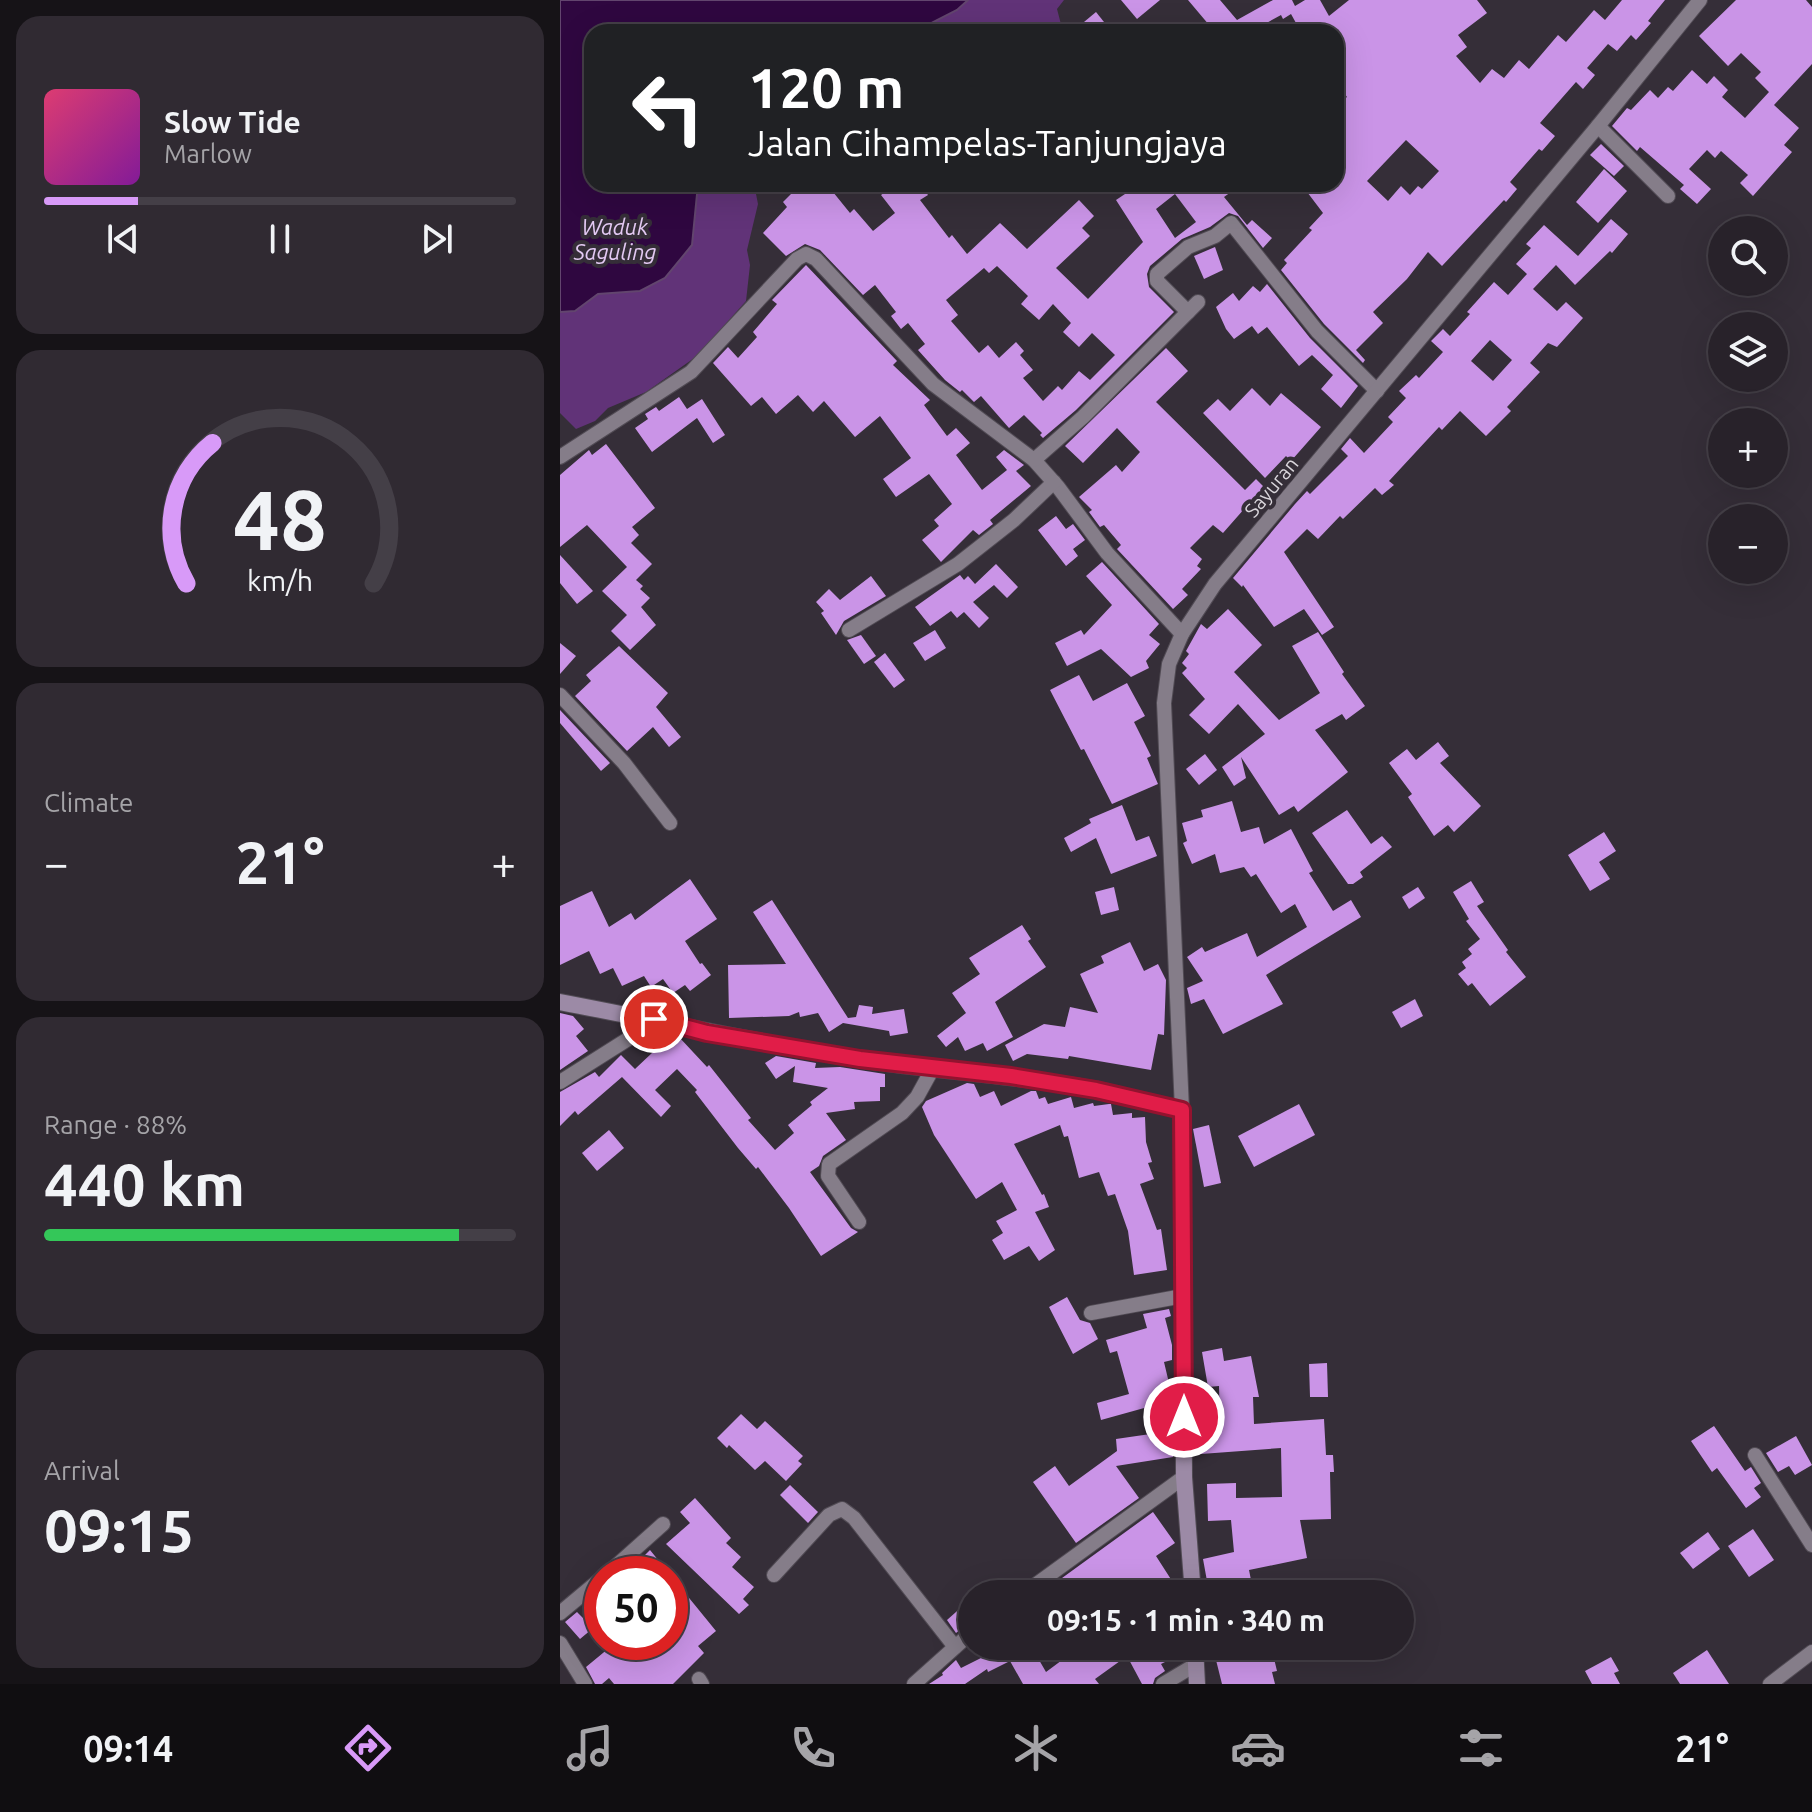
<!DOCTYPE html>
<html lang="en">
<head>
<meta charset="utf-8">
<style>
	:root { --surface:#28222a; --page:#302a32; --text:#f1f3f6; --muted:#a5a4a8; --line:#443f47; --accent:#d89af8 }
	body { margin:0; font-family:Ubuntu,sans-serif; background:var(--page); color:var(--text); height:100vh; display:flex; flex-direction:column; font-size:30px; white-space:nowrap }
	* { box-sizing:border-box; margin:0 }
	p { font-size:26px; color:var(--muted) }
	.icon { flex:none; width:44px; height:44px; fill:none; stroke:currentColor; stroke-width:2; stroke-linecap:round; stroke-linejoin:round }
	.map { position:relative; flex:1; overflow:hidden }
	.sheet { display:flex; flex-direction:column; gap:16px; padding:16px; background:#161317; width:560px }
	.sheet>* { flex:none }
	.guide { position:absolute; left:24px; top:24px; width:760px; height:168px; border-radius:24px; box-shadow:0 8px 32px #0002,0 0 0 2px var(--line); background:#202124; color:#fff; overflow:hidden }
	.buttons { position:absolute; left:1148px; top:216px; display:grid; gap:16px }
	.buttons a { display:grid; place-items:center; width:80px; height:80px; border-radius:50%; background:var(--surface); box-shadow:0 8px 32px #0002,0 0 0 2px var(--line); font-size:40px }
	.speed { position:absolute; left:24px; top:1556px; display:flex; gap:16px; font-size:40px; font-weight:700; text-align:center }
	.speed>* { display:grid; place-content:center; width:104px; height:104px; border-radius:50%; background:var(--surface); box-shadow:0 8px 32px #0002,0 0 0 2px var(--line); line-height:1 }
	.speed .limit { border:12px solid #d22; background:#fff; color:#111 }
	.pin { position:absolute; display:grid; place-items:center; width:68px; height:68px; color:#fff; margin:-34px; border:4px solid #fff; border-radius:50%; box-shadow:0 2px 8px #0007 }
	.me { position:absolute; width:88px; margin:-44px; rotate:0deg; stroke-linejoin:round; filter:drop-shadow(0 0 6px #0008) }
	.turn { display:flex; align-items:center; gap:28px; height:168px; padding:0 32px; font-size:36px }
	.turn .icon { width:104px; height:104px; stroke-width:2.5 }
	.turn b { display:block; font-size:56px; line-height:68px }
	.big { font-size:60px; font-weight:700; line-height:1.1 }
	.sheet .tile { flex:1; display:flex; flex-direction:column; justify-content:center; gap:12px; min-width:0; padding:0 28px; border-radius:24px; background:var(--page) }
	.sheet .dial { align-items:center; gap:0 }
	.dial svg { height:208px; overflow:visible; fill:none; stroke:var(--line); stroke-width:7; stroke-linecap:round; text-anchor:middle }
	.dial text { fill:var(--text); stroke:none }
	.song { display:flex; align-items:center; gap:24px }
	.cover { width:96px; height:96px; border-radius:12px; background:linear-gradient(135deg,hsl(340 70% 55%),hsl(290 70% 35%)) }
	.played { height:8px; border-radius:4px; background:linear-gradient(90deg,var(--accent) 20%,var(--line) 20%) }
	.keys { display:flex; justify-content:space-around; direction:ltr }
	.heat { display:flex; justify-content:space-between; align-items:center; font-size:44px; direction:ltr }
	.charge { height:12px; border-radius:6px; background:linear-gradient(90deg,#34c759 88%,var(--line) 0) }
	.trip { position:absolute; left:398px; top:1580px; width:456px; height:80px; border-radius:40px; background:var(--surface); box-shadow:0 8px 32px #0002,0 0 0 2px var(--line); font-weight:700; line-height:80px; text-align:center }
	.dock { display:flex; height:128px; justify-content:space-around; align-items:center; background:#100e11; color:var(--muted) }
	.dock .icon { width:56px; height:56px }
	.dock .selected { color:var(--accent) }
	.dock b { font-size:36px; color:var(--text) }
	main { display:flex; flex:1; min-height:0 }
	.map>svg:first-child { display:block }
</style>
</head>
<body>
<main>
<section class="sheet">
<div class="tile">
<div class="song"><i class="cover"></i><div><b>Slow Tide</b><p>Marlow</p></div></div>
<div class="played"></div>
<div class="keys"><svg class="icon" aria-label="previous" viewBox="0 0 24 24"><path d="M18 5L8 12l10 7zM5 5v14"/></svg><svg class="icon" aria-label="pause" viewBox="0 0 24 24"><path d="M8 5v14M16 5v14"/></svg><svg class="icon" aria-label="next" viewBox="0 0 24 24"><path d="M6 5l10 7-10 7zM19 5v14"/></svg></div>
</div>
<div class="tile dial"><svg viewBox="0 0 100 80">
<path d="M14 69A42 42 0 1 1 86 69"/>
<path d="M14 69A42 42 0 0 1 24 15" stroke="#d89af8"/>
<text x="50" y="56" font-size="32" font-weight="700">48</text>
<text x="50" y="72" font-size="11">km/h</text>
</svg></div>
<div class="tile"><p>Climate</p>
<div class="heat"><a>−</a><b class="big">21°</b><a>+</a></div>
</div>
<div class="tile"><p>Range · 88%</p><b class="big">440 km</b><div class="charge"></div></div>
<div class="tile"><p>Arrival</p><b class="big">09:15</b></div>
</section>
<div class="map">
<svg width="1252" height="1684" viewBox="0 0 1252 1684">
	<rect width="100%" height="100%" fill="#352e38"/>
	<g fill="#613378">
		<polygon points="408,0 504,0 497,9 503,32 354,32 397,10"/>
		<polygon points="138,184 194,184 198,204 187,250 190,265 186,301 137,356 86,392 48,408 35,421 16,429 0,413 0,312 15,311 38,294 80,291"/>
	</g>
	<polygon fill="#2f0740" stroke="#62456e" stroke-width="2" points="0,0 408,0 397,10 354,32 32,32 32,184 138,184 132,245 105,278 80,291 38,294 15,311 0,312"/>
	<g fill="#ca94e7" fill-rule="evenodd">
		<polygon points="561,0 600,0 577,19"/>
		<path d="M628 0H660L677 20 713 0H732L735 6 745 0H760L769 16 789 0H917L927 13 898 35 907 47 896 56 920 83 932 69 944 78 959 60 969 69 998 35 1006 42 1034 10 1045 20 1062 0H1105L1088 21 1091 23 1076 40 1071 35 1057 51 1048 44 1027 68 1035 75 1023 89 1016 82 980 123 995 136 982 151 979 149 950 182 957 189 946 202 944 200 882 266 868 252 847 279 813 312 823 323 796 350 805 360 803 363 764 324 721 270 727 263 724 260 752 230 749 228 763 213 741 184H776V105L787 97 776 82V32H741L731 14 723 19 721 15 690 32H655ZM846 140 879 171 862 189 858 186 850 195 841 186 828 201 807 181Z"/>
		<polygon points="1176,0 1246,0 1252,7 1252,64 1214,105 1239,128 1224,145 1232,152 1193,196 1180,183 1188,175 1161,151 1155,158 1147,150 1129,169 1151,189 1137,204 1120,189 1124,185 1080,147 1077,151 1052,126 1067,108 1071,110 1090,90 1098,98 1108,87 1113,91 1132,70 1147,84 1154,76 1168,90 1162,97 1185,118 1209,92 1195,78 1201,72 1181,53 1168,66 1139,36"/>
		<polygon points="536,12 552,32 512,32"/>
		<polygon points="1041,144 1064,166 1054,176 1030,155"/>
		<polygon points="1044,169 1067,191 1038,223 1016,202"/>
		<path d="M241 184H280L273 192 290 213 294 209 313 231 335 213 321 195 336 184H360L368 195 360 200 389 238 392 235 407 254 440 223 467 249 519 200 534 216 522 228 530 236 496 268 528 299 583 242 556 200 580 184H682L664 197 687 225 692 220 712 238 703 248 678 216 669 213 650 227 622 239 590 266 587 274 589 287 614 312 516 410 483 438 480 435 482 433 464 415 449 428 421 396 414 402 402 390 400 392 385 380 358 350 365 344 348 323 341 329 331 316 336 312 315 285 303 295 260 250 245 244 226 256 203 233 227 207 223 202ZM615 194 636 222 615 238 596 209ZM437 266 468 296 461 304 479 320 493 304 511 323 503 332 519 347 532 333 555 355 530 380 519 371 502 390 498 386 483 401 463 378 473 370 460 355 464 351 456 342 439 358 428 345 419 353 391 321 398 315 386 300 424 268 429 273Z"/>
		<path d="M1051 219 1068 234 1052 253 1050 251 1015 285 996 265 973 289 997 311 1006 302 1023 318 997 347 988 343 970 363 980 372 947 407 951 411 926 436 900 411 882 430 879 427 829 481 834 485 822 495 815 488 783 519 780 516 758 539 747 529 724 552 774 627 762 635 744 609 714 627 683 585 682 587 673 578 735 504 747 491 750 494 788 456 781 449 790 438 804 453 833 422 828 417 846 398 839 391 856 375 859 378 883 352 871 341 883 329 890 336 910 314 907 312 934 282 948 295 967 274 956 264 971 248 966 244 984 225 1018 256ZM930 340 952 360 933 381 911 361Z"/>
		<polygon points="655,247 663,270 644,279 634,256"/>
		<polygon points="246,265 337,361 333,365 370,400 364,405 387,436 396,428 410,443 396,455 422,490 447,470 436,457 444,450 464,465 456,471 471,486 430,520 433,524 419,535 413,530 381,562 362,540 379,526 374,520 392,504 369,474 336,497 323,479 351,458 320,416 295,437 264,401 253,412 238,395 216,414 202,397 191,406 153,363 168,347 178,358 197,337 193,332 217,304 212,300"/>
		<polygon points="707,284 750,338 798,386 781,408 761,389 773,375 752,355 739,366 707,327 698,334 692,326 674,339 666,329 656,307 673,293 679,301 693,286 700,292"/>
		<polygon points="606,348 628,371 596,402 685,490 696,479 707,490 694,502 692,500 663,533 653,525 630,548 642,559 637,566 641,569 622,589 628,595 613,609 557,549 561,545 544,525 540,527 529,512 532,510 519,497 556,465 562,472 580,452 557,428 523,463 505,446"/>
		<polygon points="692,388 710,406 721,393 761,427 731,461 726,456 705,478 643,413 658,399 670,411"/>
		<polygon points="119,397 127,409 142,399 165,435 153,443 137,418 92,452 75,428 88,419 85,414 96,407 99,411"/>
		<polygon points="46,444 95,508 72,527 79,535 71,543 92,564 76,580 83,586 80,589 90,598 81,607 96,625 70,650 51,631 67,615 42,591 67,567 27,525 0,547 0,475 29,450 32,455"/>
		<polygon points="496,516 506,529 513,524 525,540 513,549 518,556 506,566 478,530"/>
		<polygon points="0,555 33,591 17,604 0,583"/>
		<polygon points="542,562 599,624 589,635 600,644 586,661 589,668 571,677 541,649 507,666 495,643 521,630 524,635 552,605 526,576"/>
		<polygon points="436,564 458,587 447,598 434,585 413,602 429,618 419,628 404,612 397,618 391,611 370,626 355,607 400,575 404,580 408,576 415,584"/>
		<polygon points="311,576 326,596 284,621 276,635 261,613 264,611 256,602 269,589 280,600"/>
		<polygon points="668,609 702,645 674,672 719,720 760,693 732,646 758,632 784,672 782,674 805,706 786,720 782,714 755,730 788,772 738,812 734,806 719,815 681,757 686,778 674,786 662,767 705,734 678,704 649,734 629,715 645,699 622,673 627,668 622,663 629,654 626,651 641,624 647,629"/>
		<polygon points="375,630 386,648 365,661 353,643"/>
		<polygon points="301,635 316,656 304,664 287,640"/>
		<polygon points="0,643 16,656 0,674"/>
		<polygon points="59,646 108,693 96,707 121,737 109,747 93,727 67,751 15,696 31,681 26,675"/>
		<polygon points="325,653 345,680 334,688 314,662"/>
		<polygon points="519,675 533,701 567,683 585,716 574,722 591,756 587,758 598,784 552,804 524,749 521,750 490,690"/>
		<polygon points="0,710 50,763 41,771 0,723"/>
		<polygon points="878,742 889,756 880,763 921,806 894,832 888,825 874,836 848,797 852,794 829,763 847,749 856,760"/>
		<polygon points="645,754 657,770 639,785 626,769"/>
		<polygon points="672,801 681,832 699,827 704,844 731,829 753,871 749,873 773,911 791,900 801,917 706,975 723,1004 663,1034 644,999 631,1004 627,988 643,981 627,957 642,947 645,952 687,933 697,957 747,927 735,904 721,913 696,874 691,877 684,867 660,873 655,854 632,864 623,843 627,841 622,823 643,817 641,810"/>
		<polygon points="562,805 576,841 589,836 597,856 551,874 536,838 511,852 504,838 531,823 529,819"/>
		<polygon points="787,810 811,844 822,836 832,847 800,872 803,877 793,884 788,884 752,833"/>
		<polygon points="1044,832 1056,851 1039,862 1050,879 1030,891 1008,855"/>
		<polygon points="130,879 157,919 125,941 140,964 142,963 151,975 130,991 125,985 113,993 103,979 91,987 84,976 62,986 53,968 40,974 29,951 0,965 0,906 32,891 49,927 71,913 75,920"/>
		<polygon points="911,881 924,902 917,906 948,950 946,952 966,977 930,1006 912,983 908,986 898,974 906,968 902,962 912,954 908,949 920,939 906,921 909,919 893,892"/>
		<polygon points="554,887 559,910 541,915 535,892"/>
		<polygon points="858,887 865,898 849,909 842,897"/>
		<polygon points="212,900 288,1018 296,1017 299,1005 313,1007 312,1014 344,1009 348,1033 330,1036 329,1031 283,1023 269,1032 258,1013 240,1017 239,1012 229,1016 169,1018 168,965 226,964 193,912"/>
		<polygon points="462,925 471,939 468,941 486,967 435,1002 453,1037 427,1051 423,1043 405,1051 398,1037 386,1047 377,1036 406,1013 392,993 420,974 409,958"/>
		<polygon points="570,942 584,971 598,964 606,980 604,1035 598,1034 591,1070 509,1056 508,1059 467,1054 453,1061 445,1045 484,1024 505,1027 510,1007 538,1013 520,974 544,963 541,956"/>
		<polygon points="855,999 863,1016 841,1028 832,1012"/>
		<polygon points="0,1013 13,1016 24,1029 16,1036 28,1051 0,1070"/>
		<polygon points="111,1035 119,1037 147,1067 149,1065 191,1118 188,1120 215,1150 234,1133 228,1125 252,1105 250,1102 268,1088 233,1082 235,1066 216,1079 205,1063 216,1056 256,1063 255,1068 280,1067 325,1074 325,1087 320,1087 320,1101 294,1102 295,1109 266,1113 286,1140 263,1156 259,1166 250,1172 291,1228 298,1232 261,1256 229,1208 198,1167 196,1169 178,1148 135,1092 137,1090 117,1069 95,1090 111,1106 101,1117 62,1077 18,1115 15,1111 0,1126 0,1092 35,1072 39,1077 61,1055 75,1069"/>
		<polygon points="407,1083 414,1084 420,1097 434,1091 441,1106 471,1091 476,1091 479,1099 485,1097 488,1104 511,1097 514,1108 533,1103 534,1106 549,1104 551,1104 553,1115 572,1113 572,1118 585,1117 586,1142 592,1162 588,1163 594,1179 580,1184 597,1230 601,1229 607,1270 574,1275 568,1231 555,1194 548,1196 539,1172 519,1178 508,1136 504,1137 500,1125 454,1144 482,1195 484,1194 489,1207 475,1212 495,1250 479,1261 469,1246 444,1260 432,1240 443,1233 436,1221 457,1210 442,1182 416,1199 374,1135 362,1107 366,1101"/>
		<polygon points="739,1104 755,1135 694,1167 678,1136"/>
		<polygon points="649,1125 661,1183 644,1187 633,1129"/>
		<polygon points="49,1130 64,1148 37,1171 22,1153"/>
		<polygon points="507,1297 520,1320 530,1323 538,1339 513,1354 489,1307"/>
		<polygon points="609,1309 611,1316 605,1318 612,1345 612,1360 604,1362 613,1400 541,1420 537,1403 569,1394 557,1351 550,1353 546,1340 587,1328 583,1314"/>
		<polygon points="662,1348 664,1361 691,1356 699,1397 693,1397 694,1424 764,1419 766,1455 773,1455 774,1472 770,1472 771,1519 740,1520 747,1558 689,1570 691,1580 686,1581 688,1594 657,1594 655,1579 647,1581 643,1559 674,1552 671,1520 648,1521 647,1484 676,1483 676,1498 722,1497 721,1448 641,1454 639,1428 660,1426 659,1386 648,1387 642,1352"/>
		<polygon points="767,1363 768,1397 750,1397 749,1364"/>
		<polygon points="181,1414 197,1429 205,1421 243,1456 238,1461 242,1464 226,1481 205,1461 195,1470 169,1445 167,1448 157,1438"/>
		<polygon points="1154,1426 1185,1471 1191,1467 1201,1483 1194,1488 1201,1497 1186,1508 1157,1468 1152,1472 1131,1441"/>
		<polygon points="611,1431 613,1457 556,1466 579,1498 516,1543 473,1482 495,1466 509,1486 557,1451 556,1439"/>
		<polygon points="1236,1436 1252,1465 1235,1475 1229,1466 1218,1472 1206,1453"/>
		<polygon points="230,1485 258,1512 248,1523 220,1495"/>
		<polygon points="135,1498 171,1538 166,1543 181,1557 172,1567 194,1587 183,1599 189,1605 179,1614 106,1544 130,1523 120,1512"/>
		<polygon points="593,1512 615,1543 596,1556 614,1584 599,1594 480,1594"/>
		<polygon points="1193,1529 1214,1560 1189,1577 1168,1546"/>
		<polygon points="1148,1532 1160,1549 1133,1569 1120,1553"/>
		<polygon points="90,1550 156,1631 138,1646 144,1653 113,1684 54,1684 49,1678 42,1684 35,1684 26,1667 49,1648 43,1642 110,1642 110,1574 66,1574"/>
		<polygon points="42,1601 42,1640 32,1629 20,1639 5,1622 17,1612 23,1618"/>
		<polygon points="405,1604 412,1613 412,1620 396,1633 387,1620"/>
		<polygon points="423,1646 471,1646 486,1672 521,1646 597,1646 605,1662 601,1664 605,1671 595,1678 593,1684 582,1684 567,1656 535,1679 539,1684 463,1684 450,1661 428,1672 427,1669 405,1684 369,1684 383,1675 382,1673 396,1660 401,1668 427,1655"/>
		<polygon points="661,1646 711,1646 717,1671 712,1672 715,1684 662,1684 655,1656 663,1654"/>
		<polygon points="1147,1650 1169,1684 1120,1684 1113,1673"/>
		<polygon points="1051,1657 1059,1671 1054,1673 1060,1684 1032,1684 1025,1671"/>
	</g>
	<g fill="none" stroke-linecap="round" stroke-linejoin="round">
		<g stroke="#514b54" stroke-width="16">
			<g id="street">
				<polyline points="1038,126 1108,196"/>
				<polyline points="628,312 597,281 597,274 628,247 655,236 671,223 757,331 817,391"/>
				<polyline points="0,457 131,372 237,259 246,254 256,259 373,384 474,460 498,487 547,553 622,634"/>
				<polyline points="474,460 523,417 638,302"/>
				<polyline points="289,630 398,564 454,520 494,482"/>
				<polyline points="0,695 64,763 110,823"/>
				<polyline points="0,1082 76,1034 94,1019"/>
				<polyline points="622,1110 604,703 609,664 622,634 655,584 1038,126 1140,0"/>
				<polyline points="299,1222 268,1176 269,1164 342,1113 357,1097 373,1068"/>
				<polyline points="531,1313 623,1296"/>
				<polyline points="1195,1455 1252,1545"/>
				<polyline points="47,1574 103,1524"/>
				<polyline points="214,1575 269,1515 282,1509 294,1518 395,1647"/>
				<polyline points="463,1594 624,1477"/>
				<polyline points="0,1613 42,1578"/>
				<polyline points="0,1643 25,1684"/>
				<polyline points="139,1679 142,1684"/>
				<polyline points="354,1684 412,1632"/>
				<polyline points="603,1684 635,1665"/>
				<polyline points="1210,1684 1252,1652"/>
			</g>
		</g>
		<g stroke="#514b54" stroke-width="18">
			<g id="secondary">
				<path d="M0 1002C100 1021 198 1043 298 1059 376 1071 455 1075 533 1089 563 1095 592 1104 622 1110L624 1477 633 1594"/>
				<polyline points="635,1646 637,1684"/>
			</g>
		</g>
		<use href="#street" stroke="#857d89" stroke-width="14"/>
		<use href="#secondary" stroke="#9c8aa6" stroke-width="16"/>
	</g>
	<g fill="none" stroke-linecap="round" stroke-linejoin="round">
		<g stroke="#92132f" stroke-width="20">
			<polyline id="route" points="94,1019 147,1033 300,1059 451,1076 536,1090 622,1110 624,1417"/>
		</g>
		<use href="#route" stroke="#e11d48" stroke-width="14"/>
	</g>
	<g text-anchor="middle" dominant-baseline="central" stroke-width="8" stroke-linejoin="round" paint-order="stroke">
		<g font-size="20" fill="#d9d5db" stroke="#352e38">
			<text transform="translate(711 487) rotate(-50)">Sayuran</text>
		</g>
		<g font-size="22" font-style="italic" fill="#e3c9f3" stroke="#352e38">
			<text x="55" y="226">Waduk<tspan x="55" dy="25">Saguling</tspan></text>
		</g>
	</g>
</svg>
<div class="buttons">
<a><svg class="icon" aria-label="search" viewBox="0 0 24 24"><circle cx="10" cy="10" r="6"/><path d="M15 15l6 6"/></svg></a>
<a><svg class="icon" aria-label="layers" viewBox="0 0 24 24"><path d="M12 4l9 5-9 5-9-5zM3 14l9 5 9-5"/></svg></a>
<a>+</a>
<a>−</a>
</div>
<div class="speed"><div class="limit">50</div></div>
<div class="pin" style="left:94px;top:1019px;background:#d93025"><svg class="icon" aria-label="arrive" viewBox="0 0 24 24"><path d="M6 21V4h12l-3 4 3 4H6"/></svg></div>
<svg class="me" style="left:624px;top:1417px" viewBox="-20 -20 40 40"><circle r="17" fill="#e11d48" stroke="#fff" stroke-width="3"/><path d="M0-11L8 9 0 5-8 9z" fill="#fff"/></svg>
<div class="trip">09:15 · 1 min · 340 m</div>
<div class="guide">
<div class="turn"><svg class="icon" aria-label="left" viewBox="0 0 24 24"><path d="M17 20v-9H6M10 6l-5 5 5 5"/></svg><div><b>120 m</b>Jalan Cihampelas-Tanjungjaya</div></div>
</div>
</div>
</main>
<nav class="dock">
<b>09:14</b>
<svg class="icon selected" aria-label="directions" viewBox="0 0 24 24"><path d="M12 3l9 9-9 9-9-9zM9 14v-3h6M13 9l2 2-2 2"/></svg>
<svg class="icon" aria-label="music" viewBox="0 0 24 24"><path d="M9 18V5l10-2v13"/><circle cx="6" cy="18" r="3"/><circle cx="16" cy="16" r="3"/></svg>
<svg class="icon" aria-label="phone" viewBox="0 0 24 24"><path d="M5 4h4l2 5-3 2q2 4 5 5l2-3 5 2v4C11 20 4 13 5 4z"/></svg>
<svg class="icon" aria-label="climate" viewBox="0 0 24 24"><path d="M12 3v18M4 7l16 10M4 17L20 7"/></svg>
<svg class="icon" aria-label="car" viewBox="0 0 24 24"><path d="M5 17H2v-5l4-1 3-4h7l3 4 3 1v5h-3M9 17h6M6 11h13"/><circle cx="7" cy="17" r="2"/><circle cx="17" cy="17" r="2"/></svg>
<svg class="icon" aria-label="filters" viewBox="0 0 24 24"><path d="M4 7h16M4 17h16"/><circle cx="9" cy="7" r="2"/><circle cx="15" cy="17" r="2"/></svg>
<b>21°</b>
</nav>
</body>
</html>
